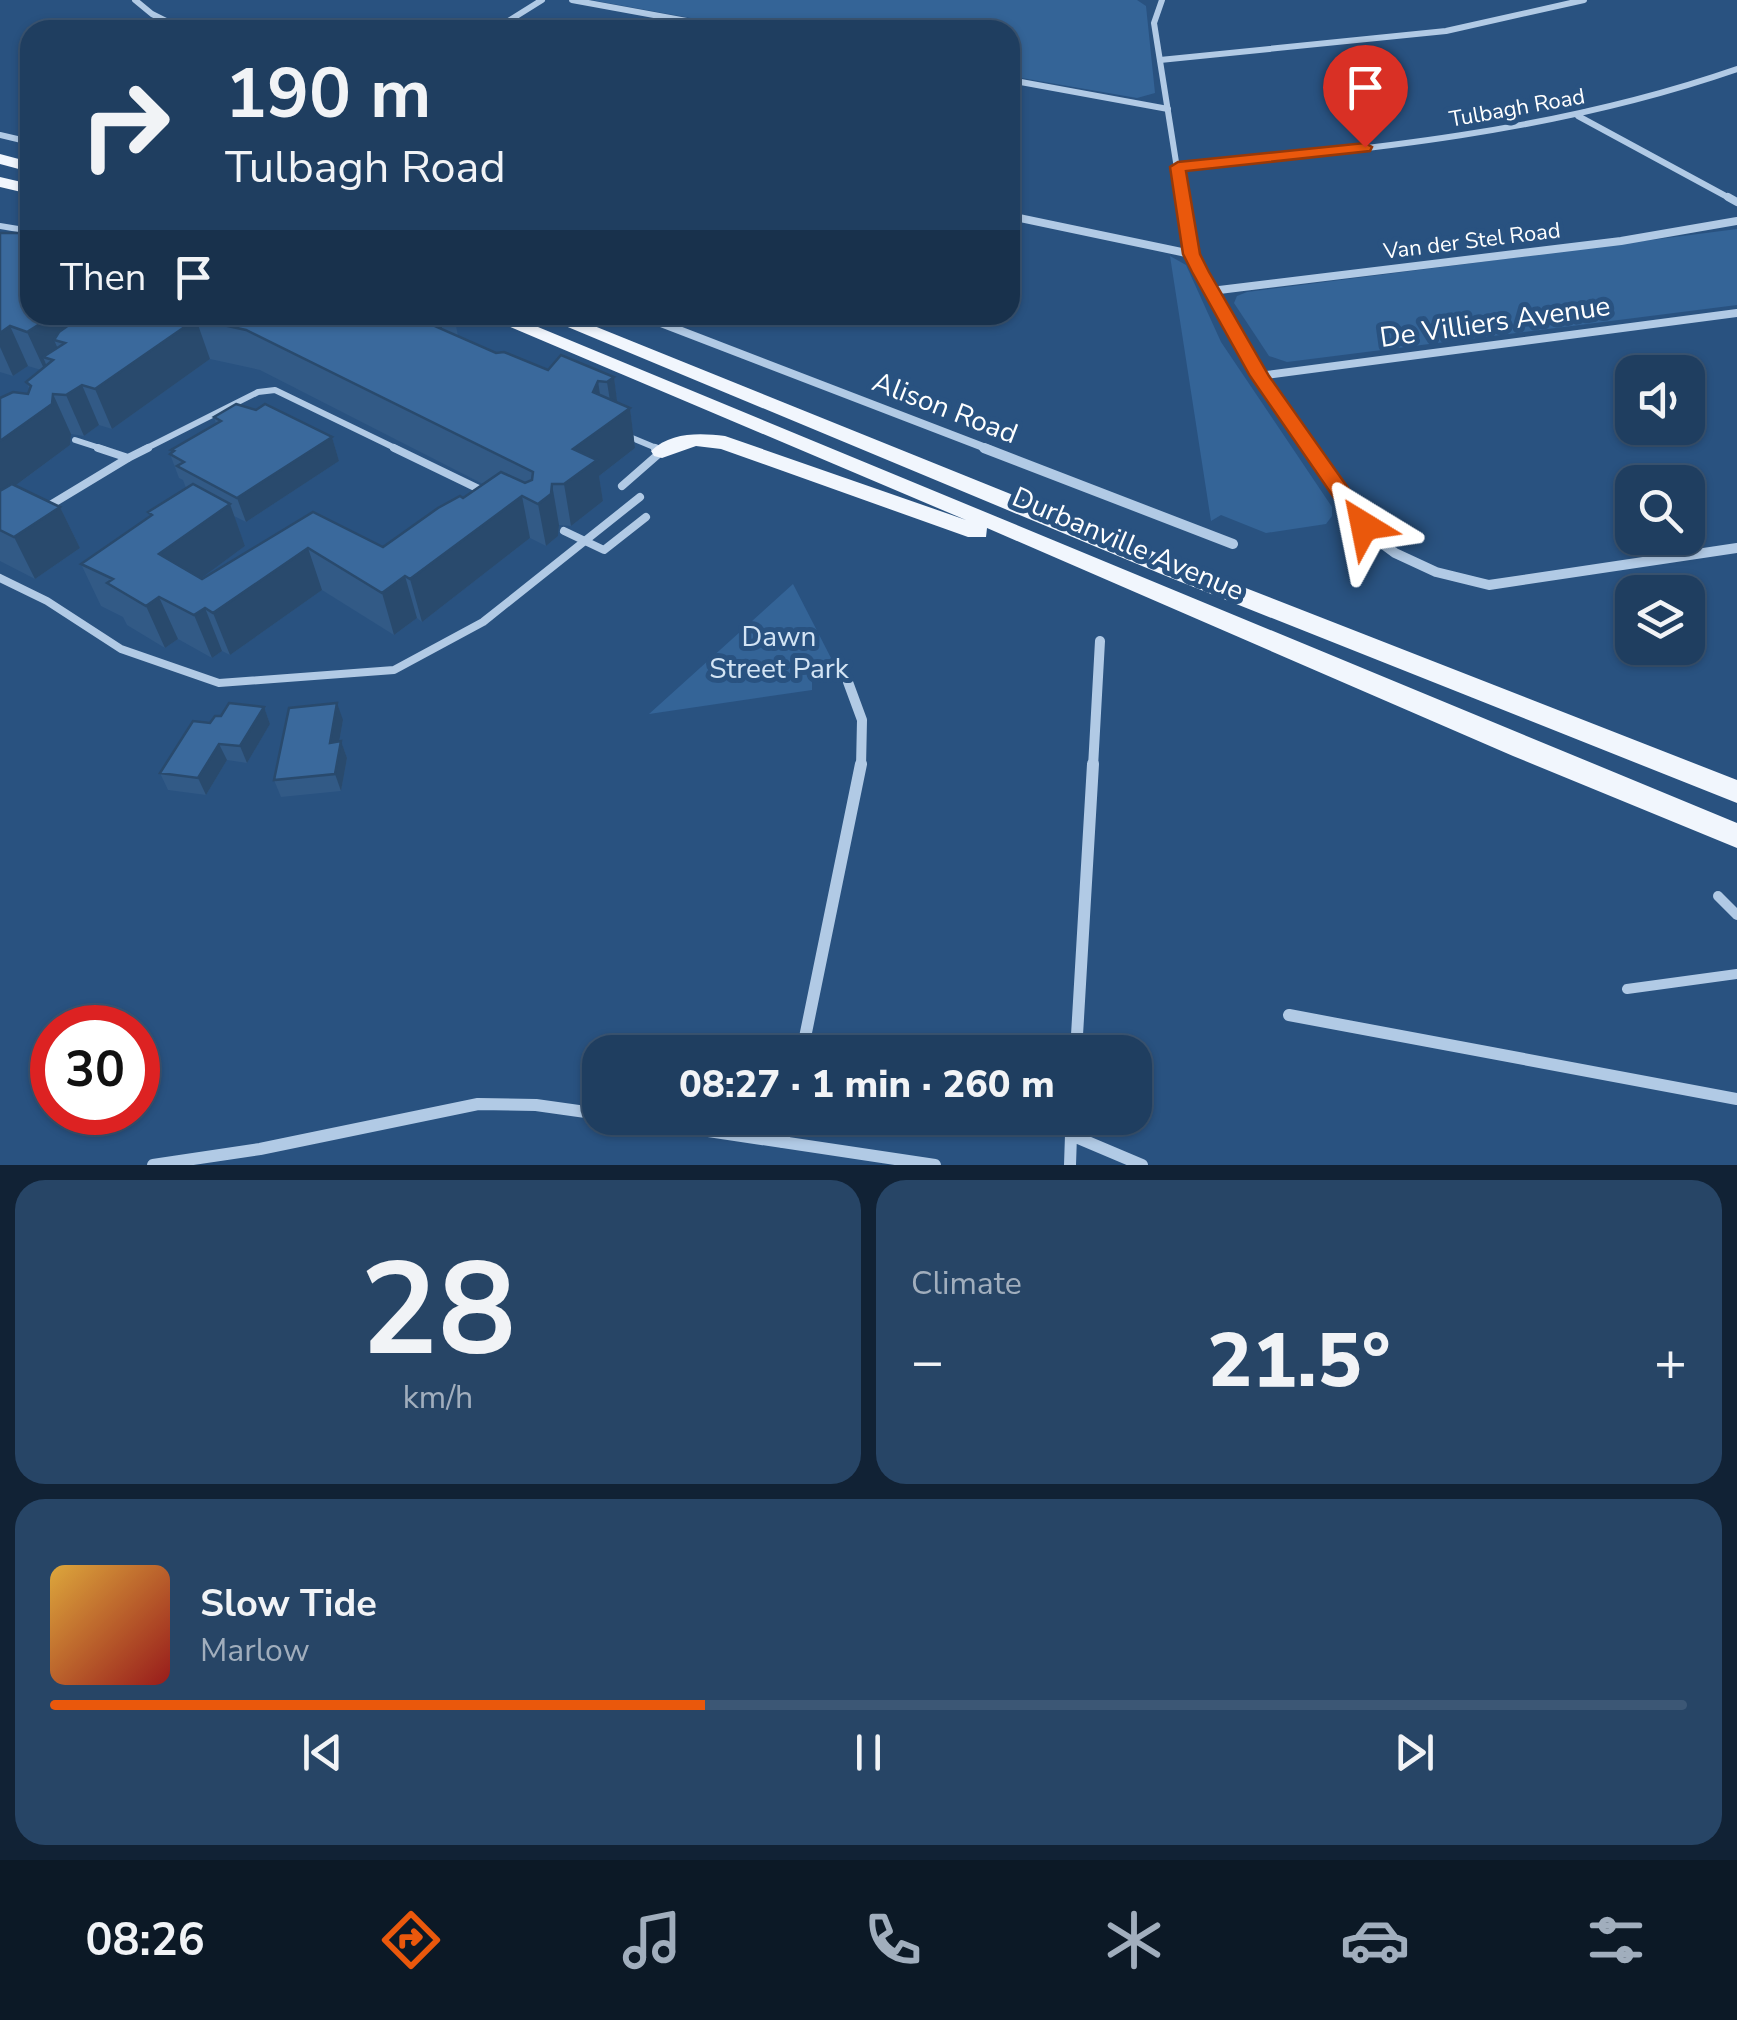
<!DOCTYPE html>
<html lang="en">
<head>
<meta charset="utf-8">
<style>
	:root { --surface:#1f3e60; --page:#274566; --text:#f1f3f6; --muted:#a1aebd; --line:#3c5775; --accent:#ea580c }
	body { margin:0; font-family:"Nunito Sans",sans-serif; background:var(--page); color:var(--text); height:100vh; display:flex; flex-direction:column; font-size:38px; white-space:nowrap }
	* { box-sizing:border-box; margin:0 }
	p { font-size:32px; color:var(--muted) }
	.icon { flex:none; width:55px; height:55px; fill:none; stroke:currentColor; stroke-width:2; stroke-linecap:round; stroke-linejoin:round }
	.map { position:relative; height:1165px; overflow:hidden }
	.sheet { display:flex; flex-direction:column; gap:15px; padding:15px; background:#112235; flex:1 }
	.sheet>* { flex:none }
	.banner { position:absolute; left:20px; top:20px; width:1000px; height:305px; border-radius:30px; box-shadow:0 2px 8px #0004,0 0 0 2px var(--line); background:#1f3e60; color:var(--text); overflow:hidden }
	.buttons { position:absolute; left:1615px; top:355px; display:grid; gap:20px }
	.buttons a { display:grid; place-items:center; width:90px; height:90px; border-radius:20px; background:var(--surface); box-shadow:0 2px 8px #0004,0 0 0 2px var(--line); font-size:50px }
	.speed { position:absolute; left:30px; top:1005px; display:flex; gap:20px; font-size:50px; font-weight:700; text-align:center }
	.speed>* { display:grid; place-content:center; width:130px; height:130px; border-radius:50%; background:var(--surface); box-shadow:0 2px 8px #0004,0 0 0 2px var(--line); line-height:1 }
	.speed .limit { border:15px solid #d22; background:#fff; color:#111 }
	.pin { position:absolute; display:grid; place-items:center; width:85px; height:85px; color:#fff; margin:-102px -42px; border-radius:50% 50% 50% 0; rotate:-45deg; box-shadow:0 0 10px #0007 }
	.pin .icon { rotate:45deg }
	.me { position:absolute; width:110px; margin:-55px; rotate:325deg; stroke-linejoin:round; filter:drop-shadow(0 0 8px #0008) }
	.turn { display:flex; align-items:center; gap:35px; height:210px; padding:0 40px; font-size:45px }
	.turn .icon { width:130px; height:130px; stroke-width:2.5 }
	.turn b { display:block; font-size:70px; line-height:85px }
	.then { display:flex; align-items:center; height:95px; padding:0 40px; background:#0003; gap:20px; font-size:38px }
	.big { font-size:75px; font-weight:800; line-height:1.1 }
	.sheet .tile { flex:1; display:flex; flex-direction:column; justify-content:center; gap:15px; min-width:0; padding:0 35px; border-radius:30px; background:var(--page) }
	.sheet .dial { align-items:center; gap:0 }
	.dial b { font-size:130px; line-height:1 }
	.song { display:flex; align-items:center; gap:30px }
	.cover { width:120px; height:120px; border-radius:15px; background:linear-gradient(135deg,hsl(40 70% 55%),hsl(0 70% 35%)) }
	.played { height:10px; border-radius:5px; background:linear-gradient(90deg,var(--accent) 40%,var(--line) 40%) }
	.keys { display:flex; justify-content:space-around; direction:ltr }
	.heat { display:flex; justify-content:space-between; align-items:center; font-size:55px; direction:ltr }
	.sheet .tiles { flex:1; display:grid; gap:15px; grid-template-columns:1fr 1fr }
	.tile:last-child { grid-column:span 2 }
	.trip { position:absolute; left:582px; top:1035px; width:570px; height:100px; border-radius:30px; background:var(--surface); box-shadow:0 2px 8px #0004,0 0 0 2px var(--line); font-weight:800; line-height:100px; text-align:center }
	.menu { display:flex; height:160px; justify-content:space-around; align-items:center; background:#0c1926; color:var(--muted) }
	.menu .icon { width:70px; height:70px }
	.menu .active { color:var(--accent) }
	.menu b { font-size:45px; color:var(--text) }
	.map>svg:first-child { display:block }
</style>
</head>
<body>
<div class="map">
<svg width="1737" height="1165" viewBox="0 0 1737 1165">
	<rect width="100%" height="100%" fill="#295280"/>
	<g fill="#346497">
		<polygon points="591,0 1137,0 1146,6 1155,93 1137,98 1010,76 1010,30 757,30"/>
		<polygon points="1737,229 1737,305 1287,362 1269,356 1234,303 1237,296 1247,292"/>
		<polygon points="1170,256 1186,265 1221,342 1332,507 1332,516 1326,524 1266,533 1221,515 1211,521"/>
		<polygon points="793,584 831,658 812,674 812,690 649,714"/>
	</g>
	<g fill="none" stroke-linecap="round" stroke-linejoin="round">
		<g stroke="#b1cae5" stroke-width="6">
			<polyline points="0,226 30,231"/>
			<polyline points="625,435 661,450"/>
			<polyline points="75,440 106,450"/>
			<polyline points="143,450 258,392 275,390 399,450"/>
		</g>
		<g stroke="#b1cae5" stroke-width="8">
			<polyline points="98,448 128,458 148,448"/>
			<polyline points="394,448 483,491"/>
			<polyline points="622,486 662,451 655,448"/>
			<polyline points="47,507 128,458"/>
			<polyline points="564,531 604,550 646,517"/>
			<polyline points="0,578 47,601 121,649 219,683 394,670 483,622 640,497"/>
		</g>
		<g stroke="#b1cae5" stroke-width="10">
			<polyline points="1718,896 1737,915"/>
			<polyline points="1627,989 1737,974"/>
		</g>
		<g stroke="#b1cae5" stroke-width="6">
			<polyline points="135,0 152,14 184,30"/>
			<polyline points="572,0 736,30"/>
			<polyline points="1162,0 1154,23 1182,200"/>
			<polyline points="494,30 542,0"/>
			<polyline points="1160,60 1446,31 1584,0"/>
			<polyline points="1010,80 1168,109"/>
			<polyline points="1578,116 1733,200"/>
			<polyline points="0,135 30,142"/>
			<path d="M1177 167C1368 150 1555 132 1737 69"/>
		</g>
		<g stroke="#b1cae5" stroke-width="8">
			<polyline points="1182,197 1191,254 1259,376 1312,450"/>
			<polyline points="1728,197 1737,202"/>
			<polyline points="1010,216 1191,254"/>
			<polyline points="1211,291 1621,241 1737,221"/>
			<polyline points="640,315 991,450"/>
			<polyline points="1259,376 1737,313"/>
		</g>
		<g stroke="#b1cae5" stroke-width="10">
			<polyline points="984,448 1233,544"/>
			<polyline points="1310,448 1372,536 1395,553 1436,572 1489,585 1737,548"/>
			<polyline points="848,682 862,720 861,767"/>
			<polyline points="1093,767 1100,641"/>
		</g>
		<g stroke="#b1cae5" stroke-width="12">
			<polyline points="1289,1015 1737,1099"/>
			<polyline points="802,1052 861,764"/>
			<polyline points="1076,1052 1093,764"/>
			<polyline points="622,1118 935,1165"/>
			<polyline points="1071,1135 1072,1118"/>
			<polyline points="783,1142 788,1118"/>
			<polyline points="153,1165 260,1149 478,1104 536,1105 600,1114"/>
			<polyline points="1070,1165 1071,1135 1142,1165"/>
		</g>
		<g fill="#f1f6fd" fill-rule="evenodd">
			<polygon points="0,154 30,162 30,172 0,164"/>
			<polygon points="0,177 30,184 30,194 0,187"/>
			<path d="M482 315H509L1737 823V848L1513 756 987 528 986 537H968L721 449 696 446 662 458 654 456 651 451C671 432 699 433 725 436L966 520Z"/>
			<polygon points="539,315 567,315 1184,564 1737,780 1737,803 1166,576"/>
		</g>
	</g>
	<g fill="#325a86">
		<polygon points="0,233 30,315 454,315 458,336 496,353 548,370 614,377 617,402 630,408 635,448 599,476 603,501 571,526 559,525 558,536 546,546 530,538 422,622 417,618 394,635 322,590 230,655 222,651 212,658 178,639 165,648 127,625 123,617 101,606 81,564 150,516 148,512 186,488 183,480 179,478 170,454 172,453 171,450 216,424 214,417 332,437 339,461 246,522 234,516 245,546 201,578 202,579 313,512 383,547 483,484 260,370 210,359 112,429 99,425 84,436 71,434 70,445 15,486 60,507 80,548 35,579 0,561 0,398 28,394 30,390 26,382 41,370 28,366 13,376 0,372"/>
		<polygon points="264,707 270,724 247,763 227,760 206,795 168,790 160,773 210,723 221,716"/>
		<polygon points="343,720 339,742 341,741 347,758 341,791 281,797 274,780"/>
	</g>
	<g fill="#294a6d">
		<polygon points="54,315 131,315 65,343 54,340 63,360 53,360 43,357 48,369 45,371 27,332"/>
		<polygon points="435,315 439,315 447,350 430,324"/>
		<polygon points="196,319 210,359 112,429 95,389"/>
		<polygon points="10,326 28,366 13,376 0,347 0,333"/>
		<polygon points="614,377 619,416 630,408 635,448 599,476 603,501 571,526 564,484 573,449 598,381 604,421 613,420 607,382"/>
		<polygon points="82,385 99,425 84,436 66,395"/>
		<polygon points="53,394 71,434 70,445 4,494 0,510 0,441"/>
		<polygon points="332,437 339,461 246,522 237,498"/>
		<polygon points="552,484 559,525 558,536 546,546 538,504"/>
		<polygon points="522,496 530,538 422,622 410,579"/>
		<polygon points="230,504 245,546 177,596 159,554"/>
		<polygon points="60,507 80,548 35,579 14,537"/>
		<polygon points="308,548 322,590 230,655 213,613"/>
		<polygon points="405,576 417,618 394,635 382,593"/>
		<polygon points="159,597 178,639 165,648 146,606"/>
		<polygon points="205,608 222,651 212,658 194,615"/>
		<polygon points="337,703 343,720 336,759 330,743"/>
		<polygon points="264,707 270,724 247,763 240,746"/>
		<polygon points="341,741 347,758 341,791 335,774"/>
		<polygon points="219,744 227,760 206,795 198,778"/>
	</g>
	<g fill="#3a699c" stroke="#294a6d" stroke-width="2.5">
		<polygon points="0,233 30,233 30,315 54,315 27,332 10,326 0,333"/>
		<polygon points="83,315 435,315 430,324 496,353 504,352 548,370 561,355 614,377 607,382 598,381 593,392 630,408 573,449 597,460 564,484 552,484 551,494 538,504 522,496 410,579 405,576 382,593 308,548 213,613 205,608 194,615 159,597 146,606 107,583 113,579 81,564 152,515 148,512 193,484 230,504 159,554 202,579 313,512 383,547 438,508 460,496 463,498 501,472 525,483 532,480 533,472 246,330 196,319 95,389 82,385 66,395 53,394 52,404 0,441 0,398 13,392 28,394 31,386 26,382 53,360 43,357 65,343 54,340 59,332"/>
		<polygon points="236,404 256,410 265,404 332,437 237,498 177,466 184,462 170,454 174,451 171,450 221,421 214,417"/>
		<polygon points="12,484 60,507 14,537 0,530 0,491"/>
		<polygon points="229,703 264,707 240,746 219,744 198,778 160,773 193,721 210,723 215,716 221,716"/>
		<polygon points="337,703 330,743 341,741 335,774 274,780 289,708"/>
	</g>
	<polygon fill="#ea580c" stroke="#983908" stroke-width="2.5" points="1365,143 1372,147 1370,151 1186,171 1200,254 1209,272 1269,376 1375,526 1364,533 1357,531 1250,376 1192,272 1183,254 1170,167 1178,162"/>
	<g text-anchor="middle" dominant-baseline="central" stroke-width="10" stroke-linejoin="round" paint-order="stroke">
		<g font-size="22" fill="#fff" stroke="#295280">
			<text transform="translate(1517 108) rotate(-10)">Tulbagh Road</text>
			<text transform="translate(1472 241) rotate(-7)">Van der Stel Road</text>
		</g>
		<g font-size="28" fill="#fff" stroke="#295280">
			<text transform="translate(1495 322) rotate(-8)">De Villiers Avenue</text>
			<text transform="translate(945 408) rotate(21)">Alison Road</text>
			<text transform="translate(1128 544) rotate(23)">Durbanville Avenue</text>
		</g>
		<g font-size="28" fill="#d3e4f4" stroke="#295280">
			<text x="779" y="637">Dawn<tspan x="779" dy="32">Street Park</tspan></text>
		</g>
	</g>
</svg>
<div class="buttons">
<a><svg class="icon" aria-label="sound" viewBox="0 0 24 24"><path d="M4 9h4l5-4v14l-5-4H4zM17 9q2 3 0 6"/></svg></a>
<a><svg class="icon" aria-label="search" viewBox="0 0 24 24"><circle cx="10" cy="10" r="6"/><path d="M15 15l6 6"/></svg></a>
<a><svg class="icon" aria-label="layers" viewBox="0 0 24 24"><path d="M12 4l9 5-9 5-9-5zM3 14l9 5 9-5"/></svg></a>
</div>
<div class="speed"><div class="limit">30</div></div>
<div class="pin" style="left:1365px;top:147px;background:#d93025"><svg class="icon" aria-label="arrive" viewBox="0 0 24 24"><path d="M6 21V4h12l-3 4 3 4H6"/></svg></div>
<svg class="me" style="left:1364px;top:526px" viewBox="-20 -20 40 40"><path d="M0-17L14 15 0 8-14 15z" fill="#ea580c" stroke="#fff" stroke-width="4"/></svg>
<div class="trip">08:27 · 1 min · 260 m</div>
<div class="banner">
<div class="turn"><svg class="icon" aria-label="right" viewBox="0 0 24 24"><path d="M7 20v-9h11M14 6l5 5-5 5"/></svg><div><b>190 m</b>Tulbagh Road</div></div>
<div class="then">Then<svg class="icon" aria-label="arrive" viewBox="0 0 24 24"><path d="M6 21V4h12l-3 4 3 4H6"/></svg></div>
</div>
</div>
<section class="sheet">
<div class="tiles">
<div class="tile dial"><b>28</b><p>km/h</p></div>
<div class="tile"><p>Climate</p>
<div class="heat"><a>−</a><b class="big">21.5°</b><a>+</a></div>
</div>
<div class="tile">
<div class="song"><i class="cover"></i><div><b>Slow Tide</b><p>Marlow</p></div></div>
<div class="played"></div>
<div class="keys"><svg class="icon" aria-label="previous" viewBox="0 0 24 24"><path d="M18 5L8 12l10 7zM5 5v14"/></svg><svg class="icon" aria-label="pause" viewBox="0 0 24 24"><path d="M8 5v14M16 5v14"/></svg><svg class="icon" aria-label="next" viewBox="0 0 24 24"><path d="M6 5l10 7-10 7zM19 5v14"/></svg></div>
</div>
</div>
</section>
<nav class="menu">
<b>08:26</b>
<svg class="icon active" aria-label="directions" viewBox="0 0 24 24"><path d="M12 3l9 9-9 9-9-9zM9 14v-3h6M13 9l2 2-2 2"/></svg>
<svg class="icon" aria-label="music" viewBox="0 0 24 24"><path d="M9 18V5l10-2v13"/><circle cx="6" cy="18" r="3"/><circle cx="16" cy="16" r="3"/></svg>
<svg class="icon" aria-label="phone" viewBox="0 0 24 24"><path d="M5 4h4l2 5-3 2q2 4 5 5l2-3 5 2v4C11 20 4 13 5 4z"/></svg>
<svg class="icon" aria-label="climate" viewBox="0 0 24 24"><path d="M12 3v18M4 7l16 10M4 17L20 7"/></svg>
<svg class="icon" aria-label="car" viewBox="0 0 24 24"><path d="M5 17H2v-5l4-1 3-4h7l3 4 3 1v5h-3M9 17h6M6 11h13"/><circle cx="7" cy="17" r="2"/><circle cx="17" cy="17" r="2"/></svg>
<svg class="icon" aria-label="filters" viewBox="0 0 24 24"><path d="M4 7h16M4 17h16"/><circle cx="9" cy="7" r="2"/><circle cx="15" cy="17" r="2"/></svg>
</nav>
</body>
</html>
